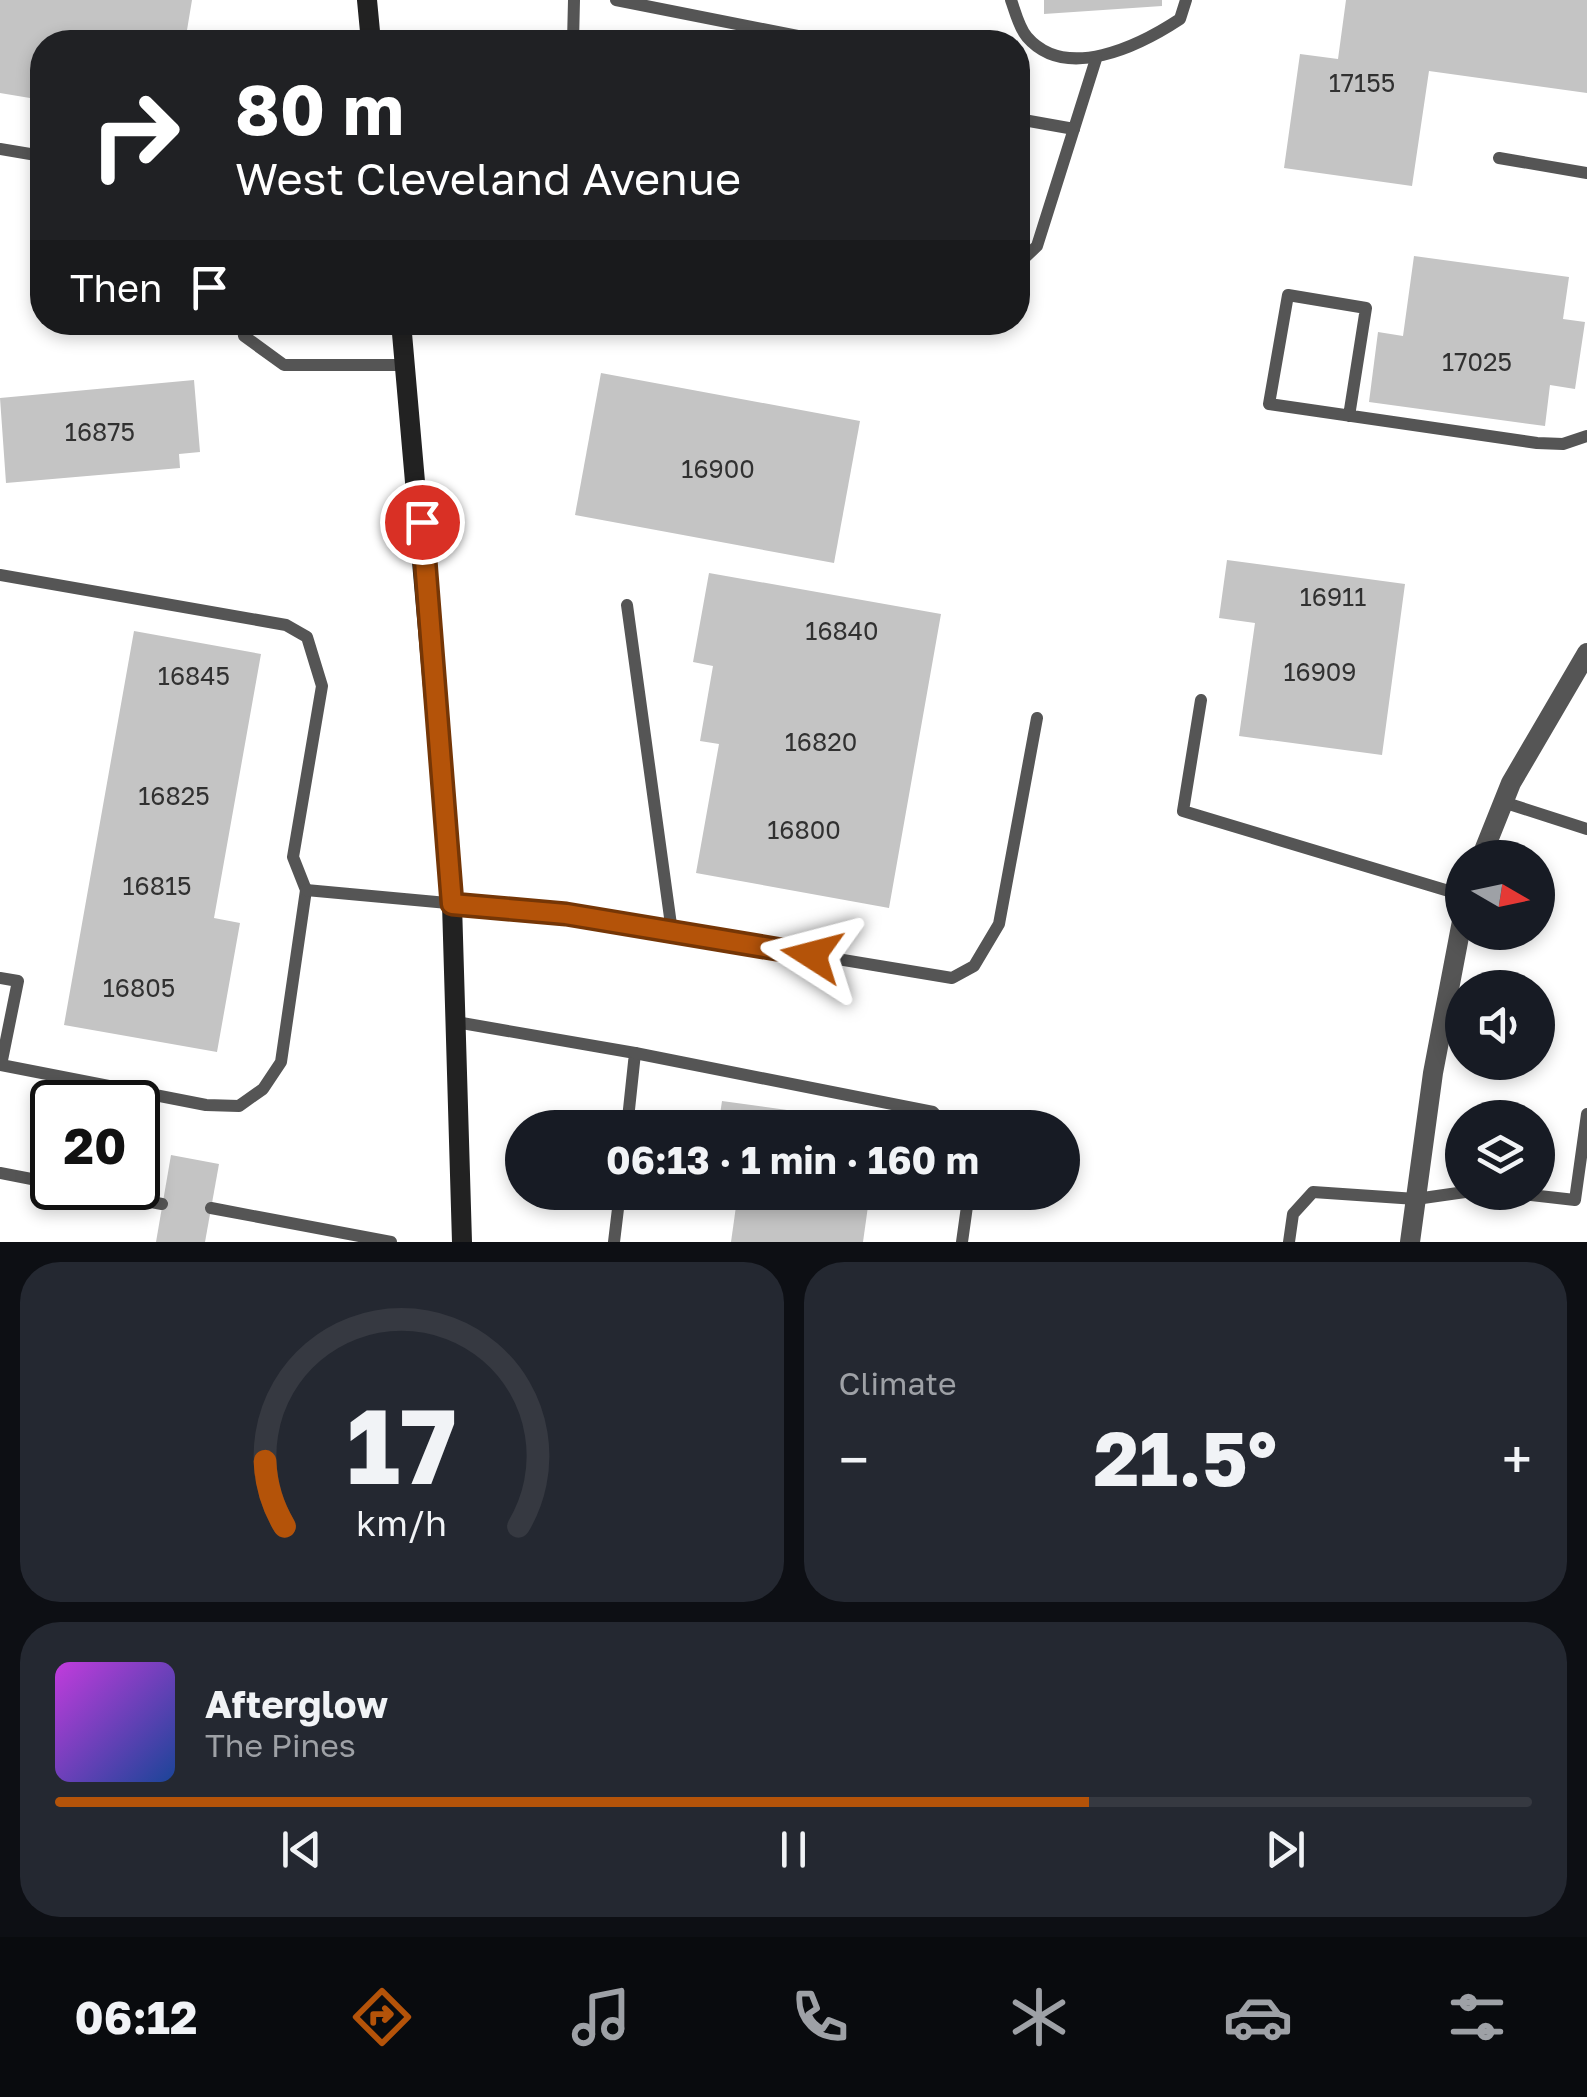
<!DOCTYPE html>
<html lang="en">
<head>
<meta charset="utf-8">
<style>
	:root { --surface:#171b24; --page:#242831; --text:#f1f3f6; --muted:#9ea1a6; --line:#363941; --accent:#b45309 }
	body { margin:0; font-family:"Golos Text",sans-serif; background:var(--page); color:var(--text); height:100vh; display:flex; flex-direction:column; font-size:38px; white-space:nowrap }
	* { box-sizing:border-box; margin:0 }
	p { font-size:32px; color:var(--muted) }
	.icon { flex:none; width:55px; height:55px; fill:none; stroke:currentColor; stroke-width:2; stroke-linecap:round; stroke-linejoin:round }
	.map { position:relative; height:1242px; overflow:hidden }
	.side { display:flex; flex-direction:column; gap:20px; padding:20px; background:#0d0f14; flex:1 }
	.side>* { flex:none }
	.guide { position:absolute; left:30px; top:30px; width:1000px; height:305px; border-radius:40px; box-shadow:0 5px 15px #0003; background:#202124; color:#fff; overflow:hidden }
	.needle { width:65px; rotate:99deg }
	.fabs { position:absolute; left:1445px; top:840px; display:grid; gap:20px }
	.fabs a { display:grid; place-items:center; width:110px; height:110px; border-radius:50%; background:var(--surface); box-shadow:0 5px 15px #0003; font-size:50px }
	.speed { position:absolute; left:30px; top:1080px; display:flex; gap:20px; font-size:50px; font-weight:700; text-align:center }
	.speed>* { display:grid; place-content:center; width:130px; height:130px; border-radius:50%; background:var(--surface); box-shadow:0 5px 15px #0003; line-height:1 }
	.speed .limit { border:5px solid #111; border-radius:15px; background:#fff; color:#111 }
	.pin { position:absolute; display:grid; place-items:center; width:85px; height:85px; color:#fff; margin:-42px; border:5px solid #fff; border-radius:50%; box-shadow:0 2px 10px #0007 }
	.me { position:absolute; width:110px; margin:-55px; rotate:279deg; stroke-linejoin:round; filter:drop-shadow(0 0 8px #0008) }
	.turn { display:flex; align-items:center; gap:35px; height:210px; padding:0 40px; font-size:45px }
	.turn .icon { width:130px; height:130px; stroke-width:2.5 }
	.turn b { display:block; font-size:70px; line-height:85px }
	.then { display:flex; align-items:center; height:95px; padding:0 40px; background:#0003; gap:20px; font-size:38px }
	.big { font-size:75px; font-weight:700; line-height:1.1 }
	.side .tile { flex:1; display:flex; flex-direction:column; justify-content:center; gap:15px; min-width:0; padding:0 35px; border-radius:40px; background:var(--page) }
	.side .dial { align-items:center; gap:0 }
	.dial svg { height:260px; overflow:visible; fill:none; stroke:var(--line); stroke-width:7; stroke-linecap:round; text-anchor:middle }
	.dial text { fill:var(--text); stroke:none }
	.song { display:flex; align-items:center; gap:30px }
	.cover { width:120px; height:120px; border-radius:15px; background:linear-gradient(135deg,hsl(290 70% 55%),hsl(220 70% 35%)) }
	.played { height:10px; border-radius:5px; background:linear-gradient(90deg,var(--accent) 70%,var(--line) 70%) }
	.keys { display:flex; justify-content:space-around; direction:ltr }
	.heat { display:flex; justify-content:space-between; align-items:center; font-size:55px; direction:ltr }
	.side .tiles { flex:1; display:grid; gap:20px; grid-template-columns:1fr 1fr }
	.tile:last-child { grid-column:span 2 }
	.trip { position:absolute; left:505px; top:1110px; width:575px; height:100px; border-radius:50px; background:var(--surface); box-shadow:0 5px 15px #0003; font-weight:700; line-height:100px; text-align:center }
	.tab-bar { display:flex; height:160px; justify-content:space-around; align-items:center; background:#090b0e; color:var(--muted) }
	.tab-bar .icon { width:70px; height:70px }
	.tab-bar .active { color:var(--accent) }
	.tab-bar b { font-size:45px; color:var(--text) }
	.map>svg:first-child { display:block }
</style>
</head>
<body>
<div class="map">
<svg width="1587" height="1242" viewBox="0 0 1587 1242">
	<rect width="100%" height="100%" fill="#fff"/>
	<g fill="#c4c4c4">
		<polygon points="0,0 192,0 185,42 42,42 42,100 0,93"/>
		<polygon points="1044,0 1162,0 1162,6 1044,14"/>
		<polygon points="1346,0 1587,0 1587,93 1429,71 1412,186 1284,168 1300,54 1338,59"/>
		<polygon points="622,31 674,41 674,42 620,42"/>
		<polygon points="1414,256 1569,277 1563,319 1585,322 1575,389 1550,385 1545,426 1369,402 1378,332 1403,336"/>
		<polygon points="601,373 860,421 834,563 575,515"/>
		<polygon points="194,380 200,452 179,454 180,468 6,483 0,398"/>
		<polygon points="1227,560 1405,584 1382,755 1239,736 1255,623 1219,618"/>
		<polygon points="709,573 941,614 889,908 696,873 719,744 700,741 713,666 693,662"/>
		<polygon points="134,631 261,654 214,918 240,923 217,1052 64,1025"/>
		<polygon points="722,1101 880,1123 879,1128 718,1128"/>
		<polygon points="171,1155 219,1164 205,1242 156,1242"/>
		<polygon points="738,1192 870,1192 863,1242 731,1242"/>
	</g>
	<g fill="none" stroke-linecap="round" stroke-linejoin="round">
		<g stroke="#555" stroke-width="12">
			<polyline points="616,0 828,42"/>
			<path d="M1011 0C1015 11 1019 28 1027 37 1066 82 1139 46 1180 19L1186 0"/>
			<polyline points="573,42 574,0"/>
			<polyline points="1018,119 1074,129"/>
			<polyline points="0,149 42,156"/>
			<polyline points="1499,158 1587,173"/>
			<polyline points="1018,264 1037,246 1096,59"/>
			<polyline points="242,322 244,336 284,365 406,365"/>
			<polyline points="1349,416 1366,308 1288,295 1269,404 1537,443 1563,444 1587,436"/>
			<polyline points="0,575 286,625 307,637 322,686 293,857 306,890 281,1062 263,1089 239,1106 206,1105 1,1065 18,981 0,978"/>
			<polyline points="627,605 672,932"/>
			<polyline points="1201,700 1183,811 1462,895"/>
			<polyline points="1503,802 1587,829"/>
			<polyline points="306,890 566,914 952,978 974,966 999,924 1037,718"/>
			<polyline points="456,1022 635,1053 627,1128"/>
			<polyline points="635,1053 933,1112 948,1128"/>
			<polyline points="0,1173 52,1183"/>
			<polyline points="75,1188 162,1204"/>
			<polyline points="1505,1192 1575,1200 1587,1114"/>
			<polyline points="211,1208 391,1242"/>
			<polyline points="614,1242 620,1192"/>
			<polyline points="962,1242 969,1192"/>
			<polyline points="1289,1242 1293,1214 1313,1192 1416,1199 1465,1192"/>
		</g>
		<g stroke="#555" stroke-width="20">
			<polyline points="1481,858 1511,783 1587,653"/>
			<polyline points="1410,1242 1433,1073 1462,921"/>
		</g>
		<g stroke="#222" stroke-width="20">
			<polyline points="367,0 371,42"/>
			<polyline points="401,322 452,904 462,1242"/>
		</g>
	</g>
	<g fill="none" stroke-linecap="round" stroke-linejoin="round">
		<g stroke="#753606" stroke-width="25">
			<polyline id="route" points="422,522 452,904 566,914 812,955"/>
		</g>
		<use href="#route" stroke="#b45309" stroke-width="18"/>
	</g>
	<g text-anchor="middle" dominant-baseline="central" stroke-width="8" stroke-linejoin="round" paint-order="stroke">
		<g font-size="25" fill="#313131">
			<text x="1362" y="82">17155</text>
			<text x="1477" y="361">17025</text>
			<text x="100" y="431">16875</text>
			<text x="718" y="468">16900</text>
			<text x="1333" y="596">16911</text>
			<text x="842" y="630">16840</text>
			<text x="1320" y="671">16909</text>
			<text x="194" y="675">16845</text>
			<text x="821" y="741">16820</text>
			<text x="174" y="795">16825</text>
			<text x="804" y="829">16800</text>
			<text x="157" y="885">16815</text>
			<text x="139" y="987">16805</text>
		</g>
	</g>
</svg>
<div class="fabs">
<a><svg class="needle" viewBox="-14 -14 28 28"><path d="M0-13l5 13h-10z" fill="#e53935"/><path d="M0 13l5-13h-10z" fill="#9ea1a6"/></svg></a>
<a><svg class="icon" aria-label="sound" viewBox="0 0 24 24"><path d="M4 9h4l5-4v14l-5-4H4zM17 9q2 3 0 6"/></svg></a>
<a><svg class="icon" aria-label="layers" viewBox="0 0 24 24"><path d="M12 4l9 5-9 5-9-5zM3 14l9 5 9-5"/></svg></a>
</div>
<div class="speed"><div class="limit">20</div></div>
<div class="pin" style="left:422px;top:522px;background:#d93025"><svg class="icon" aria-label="arrive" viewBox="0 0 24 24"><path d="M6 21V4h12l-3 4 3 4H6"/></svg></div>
<svg class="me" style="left:812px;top:955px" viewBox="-20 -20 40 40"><path d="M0-17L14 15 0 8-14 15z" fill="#b45309" stroke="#fff" stroke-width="4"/></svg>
<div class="trip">06:13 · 1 min · 160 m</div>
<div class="guide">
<div class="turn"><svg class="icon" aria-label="right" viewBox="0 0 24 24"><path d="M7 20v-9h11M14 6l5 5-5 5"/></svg><div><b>80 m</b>West Cleveland Avenue</div></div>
<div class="then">Then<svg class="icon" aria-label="arrive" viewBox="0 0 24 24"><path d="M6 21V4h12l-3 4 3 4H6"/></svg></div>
</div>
</div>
<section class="side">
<div class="tiles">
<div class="tile dial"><svg viewBox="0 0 100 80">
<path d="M14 69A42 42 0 1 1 86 69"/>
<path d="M14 69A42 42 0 0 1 8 49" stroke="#b45309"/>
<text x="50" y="56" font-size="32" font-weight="700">17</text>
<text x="50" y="72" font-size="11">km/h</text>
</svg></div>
<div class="tile"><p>Climate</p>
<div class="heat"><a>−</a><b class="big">21.5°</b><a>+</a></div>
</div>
<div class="tile">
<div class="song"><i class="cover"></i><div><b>Afterglow</b><p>The Pines</p></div></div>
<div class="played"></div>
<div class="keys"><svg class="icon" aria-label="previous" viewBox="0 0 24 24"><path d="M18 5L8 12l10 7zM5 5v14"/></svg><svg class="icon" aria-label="pause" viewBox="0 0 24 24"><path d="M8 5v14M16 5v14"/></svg><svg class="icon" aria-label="next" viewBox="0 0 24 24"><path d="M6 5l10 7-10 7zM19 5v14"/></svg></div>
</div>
</div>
</section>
<nav class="tab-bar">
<b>06:12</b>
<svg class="icon active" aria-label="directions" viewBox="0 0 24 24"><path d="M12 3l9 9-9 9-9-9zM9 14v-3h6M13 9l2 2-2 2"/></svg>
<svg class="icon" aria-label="music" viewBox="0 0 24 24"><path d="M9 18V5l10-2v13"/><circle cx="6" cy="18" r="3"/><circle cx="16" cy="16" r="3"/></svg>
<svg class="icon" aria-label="phone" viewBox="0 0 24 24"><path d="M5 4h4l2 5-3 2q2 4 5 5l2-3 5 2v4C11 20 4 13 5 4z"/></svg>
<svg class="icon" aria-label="climate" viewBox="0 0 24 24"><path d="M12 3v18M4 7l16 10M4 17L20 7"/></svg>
<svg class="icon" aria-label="car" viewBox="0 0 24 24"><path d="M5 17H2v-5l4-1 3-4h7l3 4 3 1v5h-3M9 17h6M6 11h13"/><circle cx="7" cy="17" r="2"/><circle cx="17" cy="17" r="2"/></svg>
<svg class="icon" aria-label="filters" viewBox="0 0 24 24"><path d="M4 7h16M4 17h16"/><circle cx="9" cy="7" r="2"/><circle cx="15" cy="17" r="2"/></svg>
</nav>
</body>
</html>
